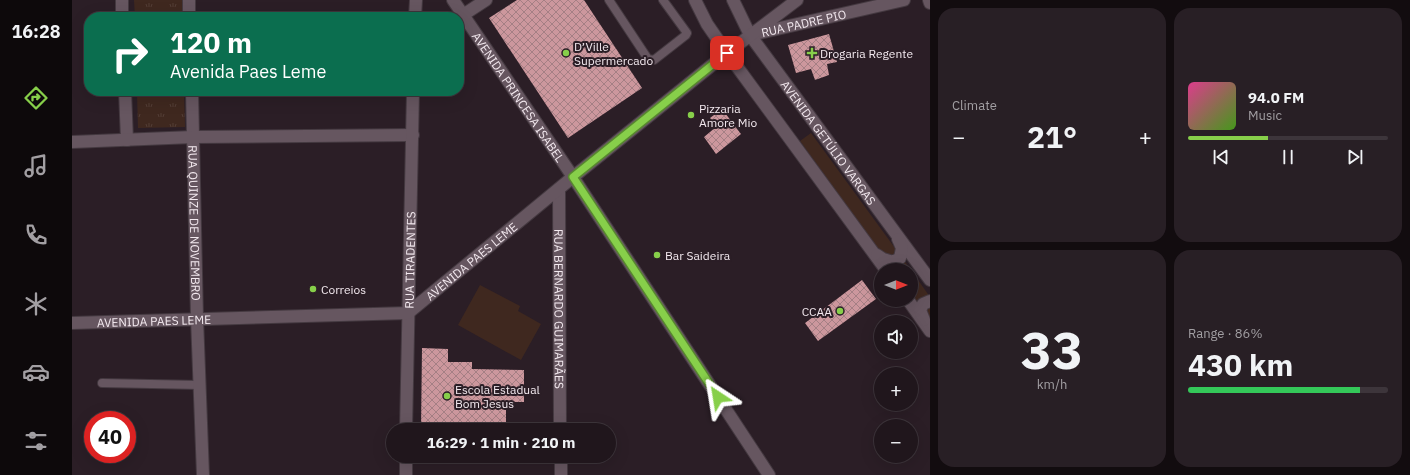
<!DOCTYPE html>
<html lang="en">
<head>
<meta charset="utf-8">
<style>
	:root { --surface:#20161c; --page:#281f25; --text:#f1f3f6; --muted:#a29fa3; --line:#3d353b; --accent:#87cf4a }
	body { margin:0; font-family:"IBM Plex Sans",sans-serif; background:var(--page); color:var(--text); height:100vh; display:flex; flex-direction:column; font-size:15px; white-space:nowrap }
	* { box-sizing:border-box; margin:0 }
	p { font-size:13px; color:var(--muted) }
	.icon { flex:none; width:22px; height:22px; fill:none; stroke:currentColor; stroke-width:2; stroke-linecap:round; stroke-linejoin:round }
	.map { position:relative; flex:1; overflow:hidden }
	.details { display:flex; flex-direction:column; gap:8px; padding:8px; background:#120c0f; width:480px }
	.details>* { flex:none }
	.banner { position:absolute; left:12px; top:12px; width:380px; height:84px; border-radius:16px; box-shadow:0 4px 16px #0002,0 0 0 1px var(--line); background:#0b6e4f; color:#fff; overflow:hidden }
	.needle { width:26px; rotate:90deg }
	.tools { position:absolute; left:802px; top:263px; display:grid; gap:8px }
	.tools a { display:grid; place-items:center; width:44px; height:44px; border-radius:50%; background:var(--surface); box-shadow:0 4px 16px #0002,0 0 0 1px var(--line); font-size:20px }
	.speed { position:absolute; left:12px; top:411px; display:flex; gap:8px; font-size:20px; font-weight:700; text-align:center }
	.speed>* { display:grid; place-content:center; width:52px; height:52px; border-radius:50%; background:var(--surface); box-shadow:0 4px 16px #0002,0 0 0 1px var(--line); line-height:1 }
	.speed .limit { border:6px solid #d22; background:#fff; color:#111 }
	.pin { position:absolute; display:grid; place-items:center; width:34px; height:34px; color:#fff; margin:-17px; border-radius:8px; box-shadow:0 2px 6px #0006 }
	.me { position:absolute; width:44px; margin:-22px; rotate:327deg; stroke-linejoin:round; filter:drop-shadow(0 0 3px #0008) }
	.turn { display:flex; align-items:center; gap:14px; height:84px; padding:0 20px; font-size:18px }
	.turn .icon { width:52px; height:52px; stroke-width:2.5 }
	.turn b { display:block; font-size:28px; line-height:34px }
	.big { font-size:30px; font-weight:700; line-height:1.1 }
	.details .tile { flex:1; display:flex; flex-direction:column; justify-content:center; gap:6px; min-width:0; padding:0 14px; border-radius:16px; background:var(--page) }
	.details .dial { align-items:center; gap:0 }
	.dial b { font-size:52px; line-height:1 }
	.song { display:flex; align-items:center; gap:12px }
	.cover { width:48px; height:48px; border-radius:6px; background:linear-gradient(135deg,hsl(330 70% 55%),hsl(100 70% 35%)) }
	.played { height:4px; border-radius:2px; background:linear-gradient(90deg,var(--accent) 40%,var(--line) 40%) }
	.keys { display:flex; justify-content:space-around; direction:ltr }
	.heat { display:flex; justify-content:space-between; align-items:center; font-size:22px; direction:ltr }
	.charge { height:6px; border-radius:3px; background:linear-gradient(90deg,#34c759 86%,var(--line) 0) }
	.details .tiles { flex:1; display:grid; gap:8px; grid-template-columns:repeat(2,1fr) }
	.trip { position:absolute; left:314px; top:423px; width:230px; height:40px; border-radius:20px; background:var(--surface); box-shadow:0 4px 16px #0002,0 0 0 1px var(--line); font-weight:700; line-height:40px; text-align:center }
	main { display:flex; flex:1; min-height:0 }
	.tab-bar { display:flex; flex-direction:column; width:72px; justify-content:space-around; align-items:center; background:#0d090b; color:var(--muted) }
	.tab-bar .icon { width:28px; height:28px }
	.tab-bar .selected { color:var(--accent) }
	.tab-bar b { font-size:18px; color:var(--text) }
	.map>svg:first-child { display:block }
</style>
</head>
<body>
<main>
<nav class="tab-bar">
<b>16:28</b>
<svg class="icon selected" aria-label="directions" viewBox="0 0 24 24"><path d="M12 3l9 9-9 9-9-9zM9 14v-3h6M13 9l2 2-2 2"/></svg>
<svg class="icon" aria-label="music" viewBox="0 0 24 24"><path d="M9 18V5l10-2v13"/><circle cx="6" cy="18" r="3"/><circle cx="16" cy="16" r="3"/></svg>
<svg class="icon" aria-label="phone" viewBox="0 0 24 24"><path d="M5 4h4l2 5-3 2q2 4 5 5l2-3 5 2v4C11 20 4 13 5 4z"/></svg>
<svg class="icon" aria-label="climate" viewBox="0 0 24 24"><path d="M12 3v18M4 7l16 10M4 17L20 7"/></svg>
<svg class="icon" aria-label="car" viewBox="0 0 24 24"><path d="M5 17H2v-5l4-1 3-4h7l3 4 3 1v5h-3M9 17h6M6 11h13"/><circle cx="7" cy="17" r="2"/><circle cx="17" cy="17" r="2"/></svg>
<svg class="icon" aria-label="filters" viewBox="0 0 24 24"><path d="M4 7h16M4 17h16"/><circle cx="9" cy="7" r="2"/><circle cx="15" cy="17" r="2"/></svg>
</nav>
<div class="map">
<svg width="858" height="475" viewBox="0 0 858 475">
	<defs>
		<pattern id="grass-tufts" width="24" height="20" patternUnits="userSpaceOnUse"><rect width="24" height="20" fill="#3f281f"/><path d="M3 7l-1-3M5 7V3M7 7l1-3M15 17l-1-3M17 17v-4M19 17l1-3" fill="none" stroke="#523d35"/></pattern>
		<pattern id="building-cross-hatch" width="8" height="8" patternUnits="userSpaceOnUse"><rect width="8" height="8" fill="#cc979d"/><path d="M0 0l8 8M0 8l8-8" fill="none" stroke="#a57f84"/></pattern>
	</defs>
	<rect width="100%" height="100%" fill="#2b1e26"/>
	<g fill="url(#grass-tufts)">
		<polygon points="62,0 110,0 110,17 63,17"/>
		<polygon points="65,91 112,91 113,127 66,128"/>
	</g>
	<g fill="#3f281f">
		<polygon points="739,133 839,270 821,270 728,141"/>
		<polygon points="839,270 858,297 858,321 839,294"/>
		<polygon points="408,285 448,306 446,311 469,324 449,360 386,325"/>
	</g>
	<g fill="url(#building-cross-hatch)">
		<polygon points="445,0 512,0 570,88 496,138 417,18"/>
		<polygon points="757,34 765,62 755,64 757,75 743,80 739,69 724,73 716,45"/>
		<polygon points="650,109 669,134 644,154 632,137 644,127 638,118"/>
		<polygon points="790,280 804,299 746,341 733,323"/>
		<polygon points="350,348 376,349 376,362 400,362 400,369 452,370 452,402 434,402 434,430 349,430"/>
	</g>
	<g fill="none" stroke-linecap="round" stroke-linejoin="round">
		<g stroke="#443940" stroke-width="10">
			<g id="lane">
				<polyline points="537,0 576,59 582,60 614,35 615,33 591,0"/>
				<polyline points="30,383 128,385"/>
			</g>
		</g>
		<g stroke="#443940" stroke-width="14">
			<g id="street">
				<polyline points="50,0 50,17"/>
				<polyline points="117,0 117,17"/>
				<path id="s1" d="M381 0 501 177"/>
				<polyline points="857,0 858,3"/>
				<polyline points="391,15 414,0"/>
				<polyline points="343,17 344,0"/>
				<path id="s2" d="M678 35 832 0"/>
				<polyline points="53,91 55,140"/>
				<path id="s3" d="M120 91 125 318 131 475"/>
				<polyline points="0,142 121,137 341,135"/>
				<path id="s4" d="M487 189 488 430"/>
				<path id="s5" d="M334 430 341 91"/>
				<polyline points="489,456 489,475"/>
				<polyline points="334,475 334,456"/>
			</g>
		</g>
		<g stroke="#443940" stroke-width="14">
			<g id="secondary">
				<polyline points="623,0 635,24 655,53 814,270"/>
				<path id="s6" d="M661 0 678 35 858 280"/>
				<polyline points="501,177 697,475"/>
				<polyline points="805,255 811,259 821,262 828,258 830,248 826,239"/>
				<polyline points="836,300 858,331"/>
				<polyline points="852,320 848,310 851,304 858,301"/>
				<path id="s7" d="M0 323 336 313 501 177 655 53 725 0"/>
			</g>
		</g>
		<use href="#lane" stroke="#665660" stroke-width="8"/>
		<use href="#street" stroke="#665660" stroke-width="12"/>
		<use href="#secondary" stroke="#665660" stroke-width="12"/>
	</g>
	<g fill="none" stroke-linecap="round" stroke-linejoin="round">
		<g stroke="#588730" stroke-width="10">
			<polyline id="route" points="646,397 501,177 655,53"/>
		</g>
		<use href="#route" stroke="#87cf4a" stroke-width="7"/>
	</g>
	<g fill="#87cf4a" stroke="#2b1e26" stroke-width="1.5">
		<circle cx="494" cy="53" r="4"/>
		<path d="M738 47h4v4h4v4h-4v4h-4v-4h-4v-4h4z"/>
		<circle cx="619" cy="115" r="4"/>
		<circle cx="585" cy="255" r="4"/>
		<circle cx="241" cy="289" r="4"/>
		<circle cx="768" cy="311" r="4"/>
		<circle cx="375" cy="396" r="4"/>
	</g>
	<g text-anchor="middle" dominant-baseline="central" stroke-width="4" stroke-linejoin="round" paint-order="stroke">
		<g font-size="12" fill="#f3e9ef" stroke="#2b1e26">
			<text stroke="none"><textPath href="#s2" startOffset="55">RUA PADRE PIO</textPath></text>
			<text stroke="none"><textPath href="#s1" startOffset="117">AVENIDA PRINCESA ISABEL</textPath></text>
			<text stroke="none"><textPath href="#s6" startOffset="172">AVENIDA GETÚLIO VARGAS</textPath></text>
			<text stroke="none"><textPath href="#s3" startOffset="132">RUA QUINZE DE NOVEMBRO</textPath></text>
			<text stroke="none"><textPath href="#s5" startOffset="170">RUA TIRADENTES</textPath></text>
			<text stroke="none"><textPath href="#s7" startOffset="418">AVENIDA PAES LEME</textPath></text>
			<text stroke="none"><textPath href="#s4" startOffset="120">RUA BERNARDO GUIMARÃES</textPath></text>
			<text stroke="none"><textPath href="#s7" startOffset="82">AVENIDA PAES LEME</textPath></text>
		</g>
		<g font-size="12" fill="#f3e9ef" stroke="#2b1e26" text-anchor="start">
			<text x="502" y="46">D’Ville<tspan x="502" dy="14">Supermercado</tspan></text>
			<text x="748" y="53">Drogaria Regente</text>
			<text x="627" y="108">Pizzaria<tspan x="627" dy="14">Amore Mio</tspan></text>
			<text x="593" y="255">Bar Saideira</text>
			<text x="249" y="289">Correios</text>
			<text x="760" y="311" text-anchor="end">CCAA</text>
			<text x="383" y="389">Escola Estadual<tspan x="383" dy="14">Bom Jesus</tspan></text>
		</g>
	</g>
</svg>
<div class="tools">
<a><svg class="needle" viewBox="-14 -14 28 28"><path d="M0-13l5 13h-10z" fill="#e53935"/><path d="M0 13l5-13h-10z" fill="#a29fa3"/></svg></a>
<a><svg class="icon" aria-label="sound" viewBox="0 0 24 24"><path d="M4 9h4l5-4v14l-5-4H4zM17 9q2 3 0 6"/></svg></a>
<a>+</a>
<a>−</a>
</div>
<div class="speed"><div class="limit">40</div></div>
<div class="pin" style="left:655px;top:53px;background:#d93025"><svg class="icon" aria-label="arrive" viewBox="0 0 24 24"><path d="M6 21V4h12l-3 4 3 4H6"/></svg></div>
<svg class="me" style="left:646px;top:397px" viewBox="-20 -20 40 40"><path d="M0-17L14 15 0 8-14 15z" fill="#87cf4a" stroke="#fff" stroke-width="4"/></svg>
<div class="trip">16:29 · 1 min · 210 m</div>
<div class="banner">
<div class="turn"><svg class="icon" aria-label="right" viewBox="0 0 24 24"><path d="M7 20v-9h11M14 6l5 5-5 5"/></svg><div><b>120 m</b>Avenida Paes Leme</div></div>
</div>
</div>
<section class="details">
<div class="tiles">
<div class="tile"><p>Climate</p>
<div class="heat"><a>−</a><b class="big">21°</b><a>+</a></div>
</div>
<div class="tile">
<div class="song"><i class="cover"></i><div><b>94.0 FM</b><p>Music</p></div></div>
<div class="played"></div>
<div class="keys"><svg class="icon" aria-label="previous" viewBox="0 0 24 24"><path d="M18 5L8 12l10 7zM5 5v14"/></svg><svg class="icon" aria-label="pause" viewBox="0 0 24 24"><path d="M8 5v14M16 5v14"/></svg><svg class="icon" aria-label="next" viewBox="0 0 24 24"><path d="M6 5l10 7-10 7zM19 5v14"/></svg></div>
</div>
<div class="tile dial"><b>33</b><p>km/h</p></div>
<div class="tile"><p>Range · 86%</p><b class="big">430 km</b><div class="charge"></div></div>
</div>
</section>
</main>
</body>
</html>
